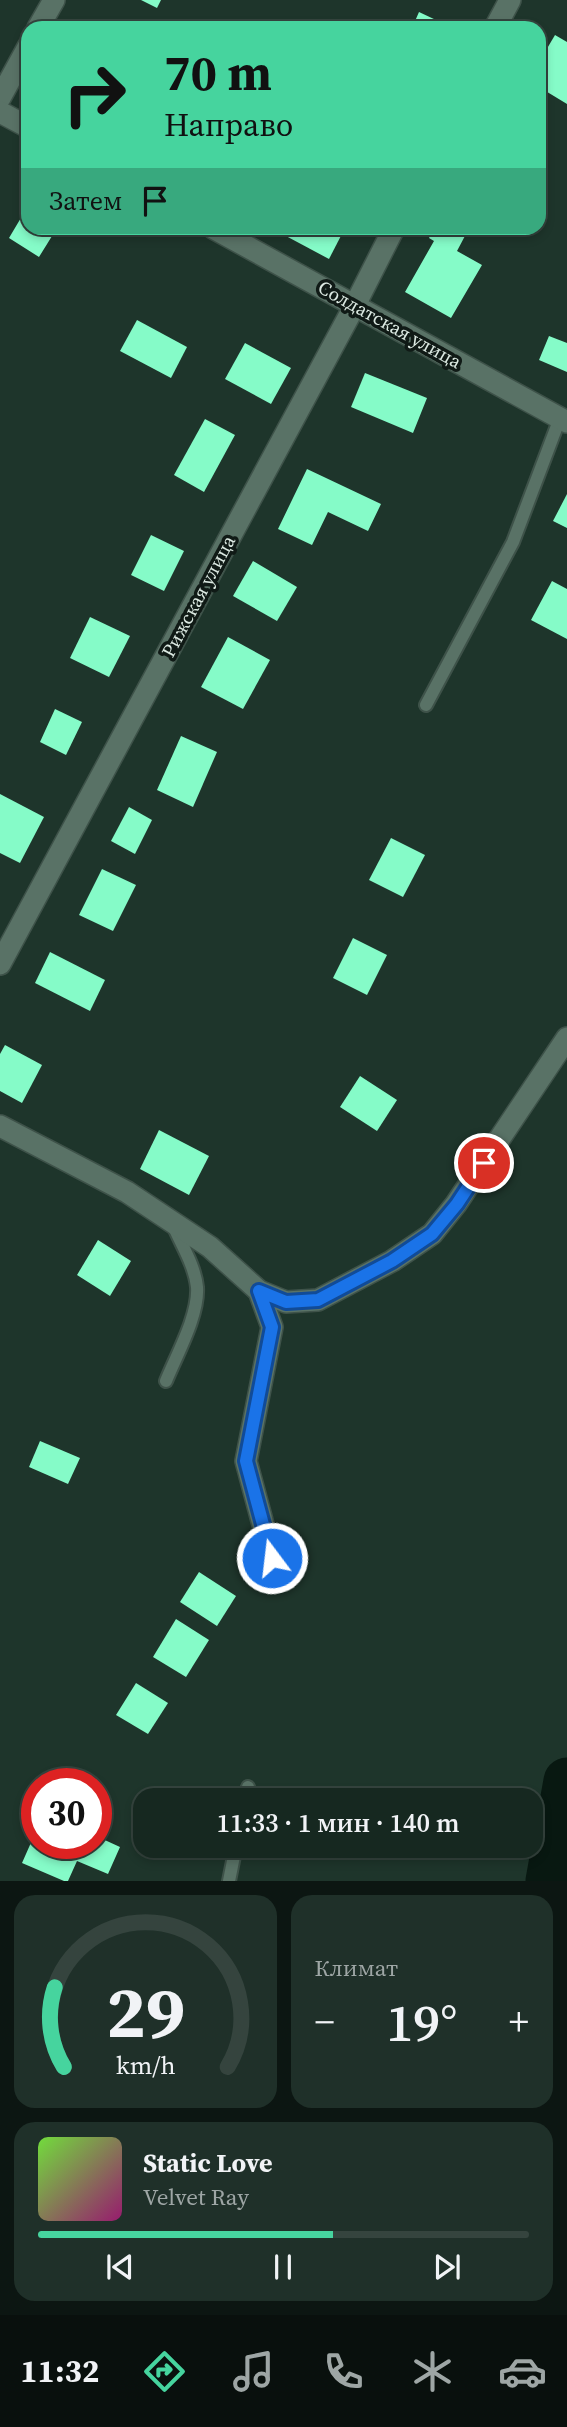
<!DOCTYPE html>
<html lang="ru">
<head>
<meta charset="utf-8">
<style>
	:root { --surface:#162820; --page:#1f3029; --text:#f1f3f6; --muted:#9ea6a5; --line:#35443e; --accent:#46d49e }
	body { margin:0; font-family:"Source Serif 4",serif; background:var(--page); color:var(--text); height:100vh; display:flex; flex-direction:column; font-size:26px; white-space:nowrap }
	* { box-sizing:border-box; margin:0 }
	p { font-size:23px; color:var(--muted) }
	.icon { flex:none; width:38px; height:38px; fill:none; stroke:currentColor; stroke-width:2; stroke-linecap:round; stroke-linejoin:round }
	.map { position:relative; height:1881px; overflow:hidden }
	.drawer { display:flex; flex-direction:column; gap:14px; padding:14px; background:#0c1612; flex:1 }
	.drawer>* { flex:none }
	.banner { position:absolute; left:21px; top:21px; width:525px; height:214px; border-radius:21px; box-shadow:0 4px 10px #0003,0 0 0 2px var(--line); background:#46d49e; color:#111; overflow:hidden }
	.speed { position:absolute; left:21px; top:1768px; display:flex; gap:14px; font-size:35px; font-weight:700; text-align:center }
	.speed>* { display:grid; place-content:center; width:91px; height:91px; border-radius:50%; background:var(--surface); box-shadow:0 4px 10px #0003,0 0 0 2px var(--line); line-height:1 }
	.speed .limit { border:10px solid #d22; background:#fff; color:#111 }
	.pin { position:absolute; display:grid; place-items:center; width:60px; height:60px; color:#fff; margin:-30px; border:4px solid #fff; border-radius:50%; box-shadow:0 2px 7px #0007 }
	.me { position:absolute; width:77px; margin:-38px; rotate:345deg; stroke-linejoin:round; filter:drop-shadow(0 0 5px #0008) }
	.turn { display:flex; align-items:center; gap:24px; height:147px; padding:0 28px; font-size:32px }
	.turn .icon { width:91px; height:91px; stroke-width:2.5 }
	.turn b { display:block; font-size:49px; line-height:60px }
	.then { display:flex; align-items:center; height:66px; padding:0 28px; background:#0003; gap:14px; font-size:26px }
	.big { font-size:52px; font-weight:600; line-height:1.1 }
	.drawer .tile { flex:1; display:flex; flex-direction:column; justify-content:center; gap:10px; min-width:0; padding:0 24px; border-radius:21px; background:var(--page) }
	.drawer .dial { align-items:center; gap:0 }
	.dial svg { height:182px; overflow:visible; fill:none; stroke:var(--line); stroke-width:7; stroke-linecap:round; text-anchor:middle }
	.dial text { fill:var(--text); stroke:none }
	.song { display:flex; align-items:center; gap:21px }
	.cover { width:84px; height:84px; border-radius:10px; background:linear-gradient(135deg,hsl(100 70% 55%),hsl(320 70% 35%)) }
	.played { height:7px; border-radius:4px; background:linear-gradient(90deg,var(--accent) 60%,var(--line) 60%) }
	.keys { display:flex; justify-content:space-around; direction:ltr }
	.heat { display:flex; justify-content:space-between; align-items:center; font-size:38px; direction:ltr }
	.drawer .tiles { flex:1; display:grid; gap:14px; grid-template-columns:1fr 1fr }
	.tile:last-child { grid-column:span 2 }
	.trip { position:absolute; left:133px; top:1788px; width:410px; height:70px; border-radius:21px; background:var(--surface); box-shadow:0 4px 10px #0003,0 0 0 2px var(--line); font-weight:600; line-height:70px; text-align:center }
	.dock { display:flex; height:112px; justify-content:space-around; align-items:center; background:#09100d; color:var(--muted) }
	.dock .icon { width:49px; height:49px }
	.dock .active { color:var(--accent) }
	.dock b { font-size:32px; color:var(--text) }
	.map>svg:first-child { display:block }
</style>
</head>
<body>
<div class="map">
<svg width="567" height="1881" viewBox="0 0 567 1881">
	<rect width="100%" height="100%" fill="#1e352b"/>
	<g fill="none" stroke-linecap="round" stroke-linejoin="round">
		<polyline stroke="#081811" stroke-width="47" points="549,1881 567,1781"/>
	</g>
	<g fill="#85fbc8">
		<polygon points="141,0 161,0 157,8"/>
		<polygon points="419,12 453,28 412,28"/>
		<polygon points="555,35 567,42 567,104 539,87 539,62"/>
		<polygon points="28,206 28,228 57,228 39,257 9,238"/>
		<polygon points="271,228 345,228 329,259"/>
		<polygon points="434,228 454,228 466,234 457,251 482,265 451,318 405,292 434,241 429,238"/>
		<polygon points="137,320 187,347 171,378 120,351"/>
		<polygon points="549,336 567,343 567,372 539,360"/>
		<polygon points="245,343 291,368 271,404 225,379"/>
		<polygon points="365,373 427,398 413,433 351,407"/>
		<polygon points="205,419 235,435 204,492 174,475"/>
		<polygon points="307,469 381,504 368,531 328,512 312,545 278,529"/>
		<polygon points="567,494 567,528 553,521"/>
		<polygon points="151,535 184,551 164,591 131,575"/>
		<polygon points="253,561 297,587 277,621 233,596"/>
		<polygon points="552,581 567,589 567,639 531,620"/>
		<polygon points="90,617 130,636 109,677 70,658"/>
		<polygon points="228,637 270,660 243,709 201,687"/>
		<polygon points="55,709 82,722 66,755 40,742"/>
		<polygon points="181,736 217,752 193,807 157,790"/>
		<polygon points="0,794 44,817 20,863 0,853"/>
		<polygon points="129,807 152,820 135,854 111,841"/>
		<polygon points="391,838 425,855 403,897 369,880"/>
		<polygon points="102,869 136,885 113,931 79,915"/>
		<polygon points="353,938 387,955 367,995 333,978"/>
		<polygon points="50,952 105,980 90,1011 35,983"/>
		<polygon points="5,1045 42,1065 22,1103 0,1091 0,1054"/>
		<polygon points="360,1076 397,1100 377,1131 340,1107"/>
		<polygon points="159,1130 209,1156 189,1195 140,1169"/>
		<polygon points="98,1240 131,1261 110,1296 77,1275"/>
		<polygon points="40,1441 80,1458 68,1484 29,1467"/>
		<polygon points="199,1572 236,1596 217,1626 180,1602"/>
		<polygon points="176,1619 209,1640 186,1677 153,1657"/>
		<polygon points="136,1683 168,1703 148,1734 116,1715"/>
		<polygon points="37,1829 37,1843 96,1843 96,1836 120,1847 108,1874 77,1861 68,1881 64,1881 22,1863"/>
	</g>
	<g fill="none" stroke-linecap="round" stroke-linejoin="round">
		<g stroke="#3e5249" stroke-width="16">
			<g id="service">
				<polyline points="426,705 513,542 560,418"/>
				<path d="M166 1381C177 1354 199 1315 197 1287 195 1266 181 1244 173 1225"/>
				<polyline points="245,1801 248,1787"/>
				<polyline points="229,1881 236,1846"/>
			</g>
		</g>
		<g stroke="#3e5249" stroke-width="24">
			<g id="minor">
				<polyline points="38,28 54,0"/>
				<polyline points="495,28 510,0"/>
				<polyline points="0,98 28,47"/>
				<polyline points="0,112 28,127"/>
				<polyline points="213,228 567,422"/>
				<polyline points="0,964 355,305 394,228"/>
				<polyline points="0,1126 127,1192 210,1247 259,1291 286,1302 318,1300 392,1261 432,1234 456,1204 567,1038"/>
				<polyline points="259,1291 272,1327 246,1461 272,1558"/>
			</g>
		</g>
		<use href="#service" stroke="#597266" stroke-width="12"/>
		<use href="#minor" stroke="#597266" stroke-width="21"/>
	</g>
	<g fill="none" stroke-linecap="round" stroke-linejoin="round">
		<g stroke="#114b97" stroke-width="18">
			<polyline id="route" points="272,1558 246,1461 272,1327 259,1291 286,1302 318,1300 392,1261 432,1234 457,1204 484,1163"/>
		</g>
		<use href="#route" stroke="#1a73e8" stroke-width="12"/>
	</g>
	<g text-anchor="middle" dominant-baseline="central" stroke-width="7" stroke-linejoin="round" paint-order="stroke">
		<g font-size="19" fill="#dce9e2" stroke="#101a16">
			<text transform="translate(390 324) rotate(29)">Солдатская улица</text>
			<text transform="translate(198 596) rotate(-62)">Рижская улица</text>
		</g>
	</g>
</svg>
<div class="speed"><div class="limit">30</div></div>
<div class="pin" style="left:484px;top:1163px;background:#d93025"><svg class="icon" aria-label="arrive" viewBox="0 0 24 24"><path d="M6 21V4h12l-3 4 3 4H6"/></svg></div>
<svg class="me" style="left:272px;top:1558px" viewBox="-20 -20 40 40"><circle r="17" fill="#1a73e8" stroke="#fff" stroke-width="3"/><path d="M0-11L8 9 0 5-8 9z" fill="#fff"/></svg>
<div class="trip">11:33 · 1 мин · 140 m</div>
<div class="banner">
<div class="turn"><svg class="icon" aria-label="right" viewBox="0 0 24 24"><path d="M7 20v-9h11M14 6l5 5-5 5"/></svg><div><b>70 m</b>Направо</div></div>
<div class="then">Затем<svg class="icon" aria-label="arrive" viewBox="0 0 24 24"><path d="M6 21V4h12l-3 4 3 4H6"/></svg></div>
</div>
</div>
<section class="drawer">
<div class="tiles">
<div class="tile dial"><svg viewBox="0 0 100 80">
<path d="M14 69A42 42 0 1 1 86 69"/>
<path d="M14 69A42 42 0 0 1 10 34" stroke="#46d49e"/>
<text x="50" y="56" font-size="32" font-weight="700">29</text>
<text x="50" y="72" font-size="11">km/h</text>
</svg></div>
<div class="tile"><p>Климат</p>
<div class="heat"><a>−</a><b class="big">19°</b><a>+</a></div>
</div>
<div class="tile">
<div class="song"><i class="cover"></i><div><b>Static Love</b><p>Velvet Ray</p></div></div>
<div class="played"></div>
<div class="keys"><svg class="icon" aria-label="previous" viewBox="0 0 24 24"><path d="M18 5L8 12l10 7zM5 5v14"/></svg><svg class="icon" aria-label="pause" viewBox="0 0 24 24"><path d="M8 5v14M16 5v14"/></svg><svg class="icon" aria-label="next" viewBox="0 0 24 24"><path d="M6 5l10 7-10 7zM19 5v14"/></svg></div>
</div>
</div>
</section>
<nav class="dock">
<b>11:32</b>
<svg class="icon active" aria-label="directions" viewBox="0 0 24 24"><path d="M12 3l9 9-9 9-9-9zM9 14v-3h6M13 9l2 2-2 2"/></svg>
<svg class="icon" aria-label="music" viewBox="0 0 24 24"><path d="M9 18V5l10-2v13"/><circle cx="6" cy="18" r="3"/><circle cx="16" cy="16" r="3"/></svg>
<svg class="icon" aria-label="phone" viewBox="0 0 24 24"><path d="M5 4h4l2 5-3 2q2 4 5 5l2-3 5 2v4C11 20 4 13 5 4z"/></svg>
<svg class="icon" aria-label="climate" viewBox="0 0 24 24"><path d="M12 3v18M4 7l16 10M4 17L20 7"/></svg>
<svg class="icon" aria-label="car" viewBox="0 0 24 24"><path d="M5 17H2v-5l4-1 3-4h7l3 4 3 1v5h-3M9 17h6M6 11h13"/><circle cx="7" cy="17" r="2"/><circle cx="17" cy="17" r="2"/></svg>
</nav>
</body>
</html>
